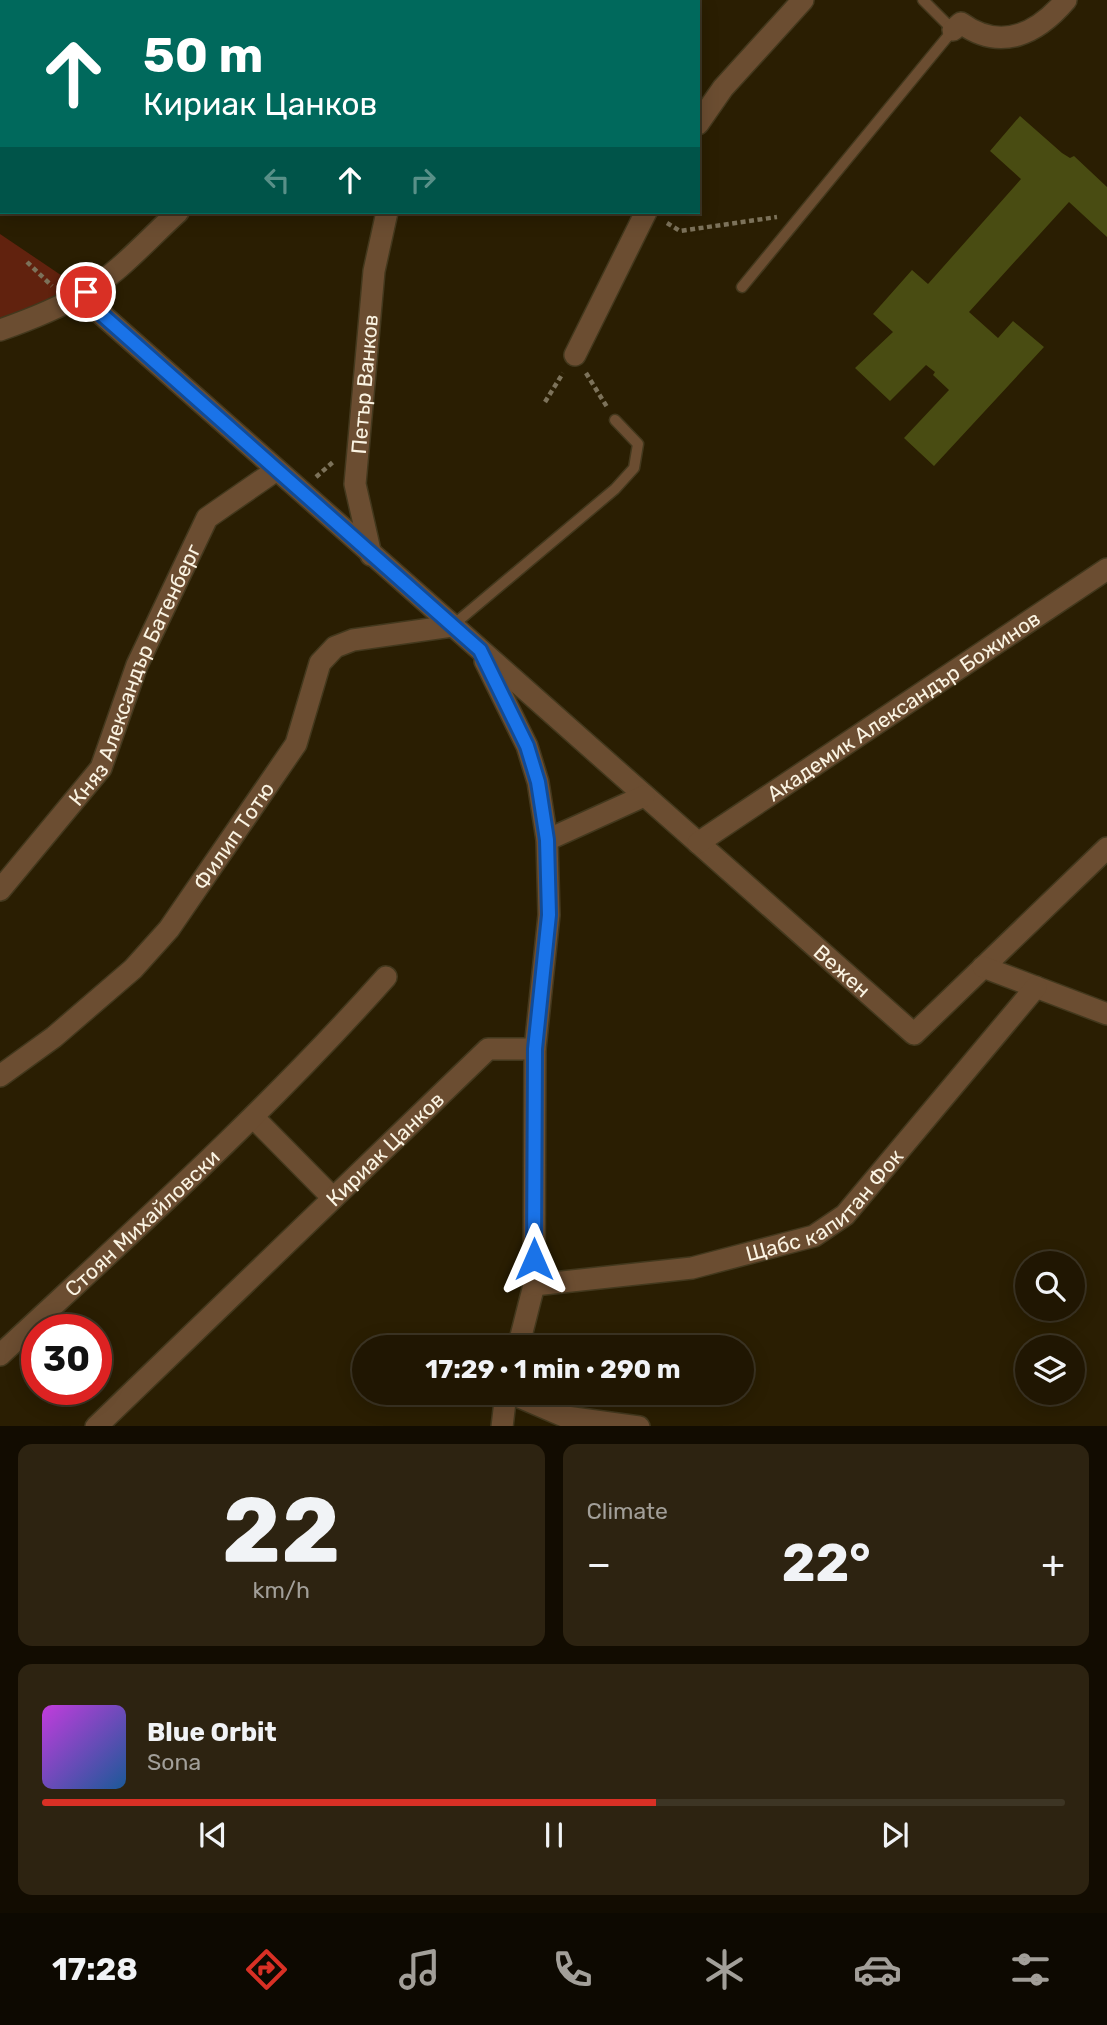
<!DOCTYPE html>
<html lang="en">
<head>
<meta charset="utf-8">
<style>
	:root { --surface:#201602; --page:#2d2311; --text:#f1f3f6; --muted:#a29f99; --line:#3d3524; --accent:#d93025 }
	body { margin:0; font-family:Rubik,sans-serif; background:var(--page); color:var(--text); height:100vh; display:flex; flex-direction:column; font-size:26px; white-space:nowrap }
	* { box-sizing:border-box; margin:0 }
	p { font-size:23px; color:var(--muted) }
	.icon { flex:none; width:38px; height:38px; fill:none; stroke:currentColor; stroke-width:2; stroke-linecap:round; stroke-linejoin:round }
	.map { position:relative; height:1426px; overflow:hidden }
	.sheet { display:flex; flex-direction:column; gap:18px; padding:18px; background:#120c01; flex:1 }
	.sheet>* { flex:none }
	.guide { position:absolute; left:0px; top:0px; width:700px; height:214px; box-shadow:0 4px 18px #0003,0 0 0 2px var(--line); background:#00695c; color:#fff; overflow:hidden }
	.tools { position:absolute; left:1015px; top:1251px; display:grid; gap:14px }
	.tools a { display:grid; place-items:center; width:70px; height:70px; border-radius:50%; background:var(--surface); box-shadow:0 4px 18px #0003,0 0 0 2px var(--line); font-size:35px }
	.speed { position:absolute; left:21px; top:1314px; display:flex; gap:14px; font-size:35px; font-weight:700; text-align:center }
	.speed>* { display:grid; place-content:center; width:91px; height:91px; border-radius:50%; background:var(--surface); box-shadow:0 4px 18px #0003,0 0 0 2px var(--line); line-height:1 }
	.speed .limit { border:10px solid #d22; background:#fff; color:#111 }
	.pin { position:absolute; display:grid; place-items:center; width:60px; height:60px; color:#fff; margin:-30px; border:4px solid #fff; border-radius:50%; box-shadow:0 2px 7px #0007 }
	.me { position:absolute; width:77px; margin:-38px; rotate:0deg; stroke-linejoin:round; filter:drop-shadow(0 0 5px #0008) }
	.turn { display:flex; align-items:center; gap:24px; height:147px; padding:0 28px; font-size:32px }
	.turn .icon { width:91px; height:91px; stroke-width:2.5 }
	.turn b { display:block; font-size:49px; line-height:60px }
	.lanes { display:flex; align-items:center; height:66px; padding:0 28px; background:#0003; justify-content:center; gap:35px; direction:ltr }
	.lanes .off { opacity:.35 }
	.big { font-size:52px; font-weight:700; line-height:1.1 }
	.sheet .widget { flex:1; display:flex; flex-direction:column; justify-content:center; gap:10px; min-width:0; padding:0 24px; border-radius:14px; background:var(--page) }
	.sheet .dial { align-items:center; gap:0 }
	.dial b { font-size:91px; line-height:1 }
	.song { display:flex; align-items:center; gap:21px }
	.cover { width:84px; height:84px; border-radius:10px; background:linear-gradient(135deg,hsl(290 70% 55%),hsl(210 70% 35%)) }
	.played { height:7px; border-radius:4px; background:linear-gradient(90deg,var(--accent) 60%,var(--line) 60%) }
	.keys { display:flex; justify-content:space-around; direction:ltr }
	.heat { display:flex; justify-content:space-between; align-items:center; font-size:38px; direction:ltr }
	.sheet .tiles { flex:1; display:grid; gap:18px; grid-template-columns:1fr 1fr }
	.widget:last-child { grid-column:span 2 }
	.trip { position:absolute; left:352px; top:1335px; width:402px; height:70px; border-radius:35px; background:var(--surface); box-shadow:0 4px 18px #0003,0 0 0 2px var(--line); font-weight:700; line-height:70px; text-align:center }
	.menu { display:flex; height:112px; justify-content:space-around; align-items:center; background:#0d0901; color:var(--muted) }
	.menu .icon { width:49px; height:49px }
	.menu .active { color:var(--accent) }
	.menu b { font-size:32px; color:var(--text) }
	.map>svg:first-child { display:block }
</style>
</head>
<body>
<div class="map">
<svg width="1107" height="1427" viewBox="0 0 1107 1427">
	<rect width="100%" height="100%" fill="#2a1e02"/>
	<polygon fill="#61220e" points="0,234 86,292 0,325"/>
	<polygon fill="#494c12" points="1020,116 1062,153 1070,158 1074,156 1107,187 1107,237 1069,202 969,312 998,338 1013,321 1044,347 934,466 904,438 949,390 933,375 935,372 926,365 890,401 855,368 893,332 873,314 912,270 928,284 1021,179 990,151"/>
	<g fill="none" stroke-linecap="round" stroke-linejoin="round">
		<g stroke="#43381d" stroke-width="13">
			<g id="lane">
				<polyline points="692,2 694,0"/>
				<polyline points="742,287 953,30 923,0"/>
				<polyline points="452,626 615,489 634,468 638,444 615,420"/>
			</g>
		</g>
		<g stroke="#43381d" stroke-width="24">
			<g id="street">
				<polyline points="358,0 360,2"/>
				<polyline points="402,2 404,0"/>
				<polyline points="432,2 432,0"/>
				<polyline points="484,2 486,0"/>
				<path d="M953 30 961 23C1001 52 1037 34 1066 0"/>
				<polyline points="698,124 723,88 803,0"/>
				<path id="s1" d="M86 292 99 312 914 1034 1107 848"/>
				<path d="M0 330C29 320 57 309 84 293 119 273 148 239 178 212"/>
				<polyline points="575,355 646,212"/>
				<path id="s2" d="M371 555 355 484 374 271 387 212"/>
				<polyline points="485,661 527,746 538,782 547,840 549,915 535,1049 534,1285 518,1348"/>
				<polyline points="547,840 644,796"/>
				<path id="s3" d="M698 843 1107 569"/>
				<path id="s4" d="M0 890 101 768 137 665 207 518 275 471"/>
				<polyline points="983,967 1107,1014"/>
				<path id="s5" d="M0 1076 54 1037 133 969 169 929 296 744 320 663 335 647 353 640 452 626"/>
				<polyline points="254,1118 333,1198"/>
				<path id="s6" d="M534 1285 692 1268 814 1236 845 1215 1036 987"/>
				<path id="s7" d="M0 1355C132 1232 266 1112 386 977"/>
				<polyline points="510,1393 566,1417 639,1427"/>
				<path id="s8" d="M96 1427 488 1049H535"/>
				<polyline points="502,1427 506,1393"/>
			</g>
		</g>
		<g stroke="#7c725a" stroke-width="4.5" stroke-dasharray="5 3.5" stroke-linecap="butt">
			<polyline points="667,223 680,231 777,217"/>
			<polyline points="27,262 52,286"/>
			<polyline points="586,373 607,407"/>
			<polyline points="545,402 563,373"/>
			<polyline points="316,477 333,462"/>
		</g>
		<use href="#lane" stroke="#6b4d31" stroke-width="10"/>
		<use href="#street" stroke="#6b4d31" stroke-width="21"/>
	</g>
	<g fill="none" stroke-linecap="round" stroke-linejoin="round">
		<g stroke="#114b97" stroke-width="18">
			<polyline id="route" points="86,292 99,312 480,650 527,746 538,782 547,840 549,915 535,1049 534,1259"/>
		</g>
		<use href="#route" stroke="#1a73e8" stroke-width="12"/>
	</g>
	<g text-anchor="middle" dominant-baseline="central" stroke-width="7" stroke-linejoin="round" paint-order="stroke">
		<g font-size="21" fill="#faf3e2" stroke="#0e0901">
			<text stroke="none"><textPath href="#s2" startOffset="173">Петър Ванков</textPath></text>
			<text stroke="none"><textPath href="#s4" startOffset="257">Княз Александър Батенберг</textPath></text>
			<text stroke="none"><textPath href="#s3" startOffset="247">Академик Александър Божинов</textPath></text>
			<text stroke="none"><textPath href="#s5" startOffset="338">Филип Тотю</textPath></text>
			<text stroke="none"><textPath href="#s1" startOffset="1017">Вежен</textPath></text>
			<text stroke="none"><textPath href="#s8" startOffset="401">Кириак Цанков</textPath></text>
			<text stroke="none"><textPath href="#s6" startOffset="310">Щабс капитан Фок</textPath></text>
			<text stroke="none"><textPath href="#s7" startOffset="194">Стоян Михайловски</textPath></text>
		</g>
	</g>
</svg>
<div class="tools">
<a><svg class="icon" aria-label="search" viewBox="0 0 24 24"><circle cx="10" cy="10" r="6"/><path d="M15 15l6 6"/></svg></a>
<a><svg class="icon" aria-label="layers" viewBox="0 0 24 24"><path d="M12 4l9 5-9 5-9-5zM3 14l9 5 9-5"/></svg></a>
</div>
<div class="speed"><div class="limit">30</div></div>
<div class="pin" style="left:86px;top:292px;background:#d93025"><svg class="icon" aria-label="arrive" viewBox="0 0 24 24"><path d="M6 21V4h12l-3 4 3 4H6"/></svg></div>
<svg class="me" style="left:534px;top:1259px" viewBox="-20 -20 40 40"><path d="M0-17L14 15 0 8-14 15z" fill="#1a73e8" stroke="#fff" stroke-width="4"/></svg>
<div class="trip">17:29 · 1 min · 290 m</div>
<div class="guide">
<div class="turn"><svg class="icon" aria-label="ahead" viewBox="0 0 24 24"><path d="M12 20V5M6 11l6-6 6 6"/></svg><div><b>50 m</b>Кириак Цанков</div></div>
<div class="lanes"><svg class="icon off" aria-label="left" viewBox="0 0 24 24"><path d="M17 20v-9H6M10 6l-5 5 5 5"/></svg><svg class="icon" aria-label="ahead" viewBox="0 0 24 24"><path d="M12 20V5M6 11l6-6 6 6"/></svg><svg class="icon off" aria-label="right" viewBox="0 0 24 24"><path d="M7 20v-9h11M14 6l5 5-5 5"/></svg></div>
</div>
</div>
<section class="sheet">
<div class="tiles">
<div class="widget dial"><b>22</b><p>km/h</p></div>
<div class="widget"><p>Climate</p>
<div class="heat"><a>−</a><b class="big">22°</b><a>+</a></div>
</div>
<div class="widget">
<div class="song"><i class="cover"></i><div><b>Blue Orbit</b><p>Sona</p></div></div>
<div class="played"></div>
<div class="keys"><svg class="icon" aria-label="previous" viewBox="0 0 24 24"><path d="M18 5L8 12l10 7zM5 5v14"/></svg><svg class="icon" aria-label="pause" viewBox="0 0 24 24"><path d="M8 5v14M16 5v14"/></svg><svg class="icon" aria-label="next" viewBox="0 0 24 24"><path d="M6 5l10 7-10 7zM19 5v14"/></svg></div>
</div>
</div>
</section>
<nav class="menu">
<b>17:28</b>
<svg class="icon active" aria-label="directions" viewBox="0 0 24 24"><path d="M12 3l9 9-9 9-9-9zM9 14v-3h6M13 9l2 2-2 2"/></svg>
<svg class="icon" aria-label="music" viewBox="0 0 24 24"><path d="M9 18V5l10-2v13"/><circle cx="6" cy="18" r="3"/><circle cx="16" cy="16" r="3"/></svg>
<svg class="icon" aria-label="phone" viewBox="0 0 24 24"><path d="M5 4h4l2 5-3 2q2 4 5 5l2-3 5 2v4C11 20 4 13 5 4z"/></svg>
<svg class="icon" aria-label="climate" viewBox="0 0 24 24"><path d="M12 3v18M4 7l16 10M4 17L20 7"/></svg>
<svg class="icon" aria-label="car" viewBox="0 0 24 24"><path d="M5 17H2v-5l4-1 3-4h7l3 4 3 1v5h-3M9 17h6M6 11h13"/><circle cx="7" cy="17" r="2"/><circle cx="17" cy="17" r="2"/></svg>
<svg class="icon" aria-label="filters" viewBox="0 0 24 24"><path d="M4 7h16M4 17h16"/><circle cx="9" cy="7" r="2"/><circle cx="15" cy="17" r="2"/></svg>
</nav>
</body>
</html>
